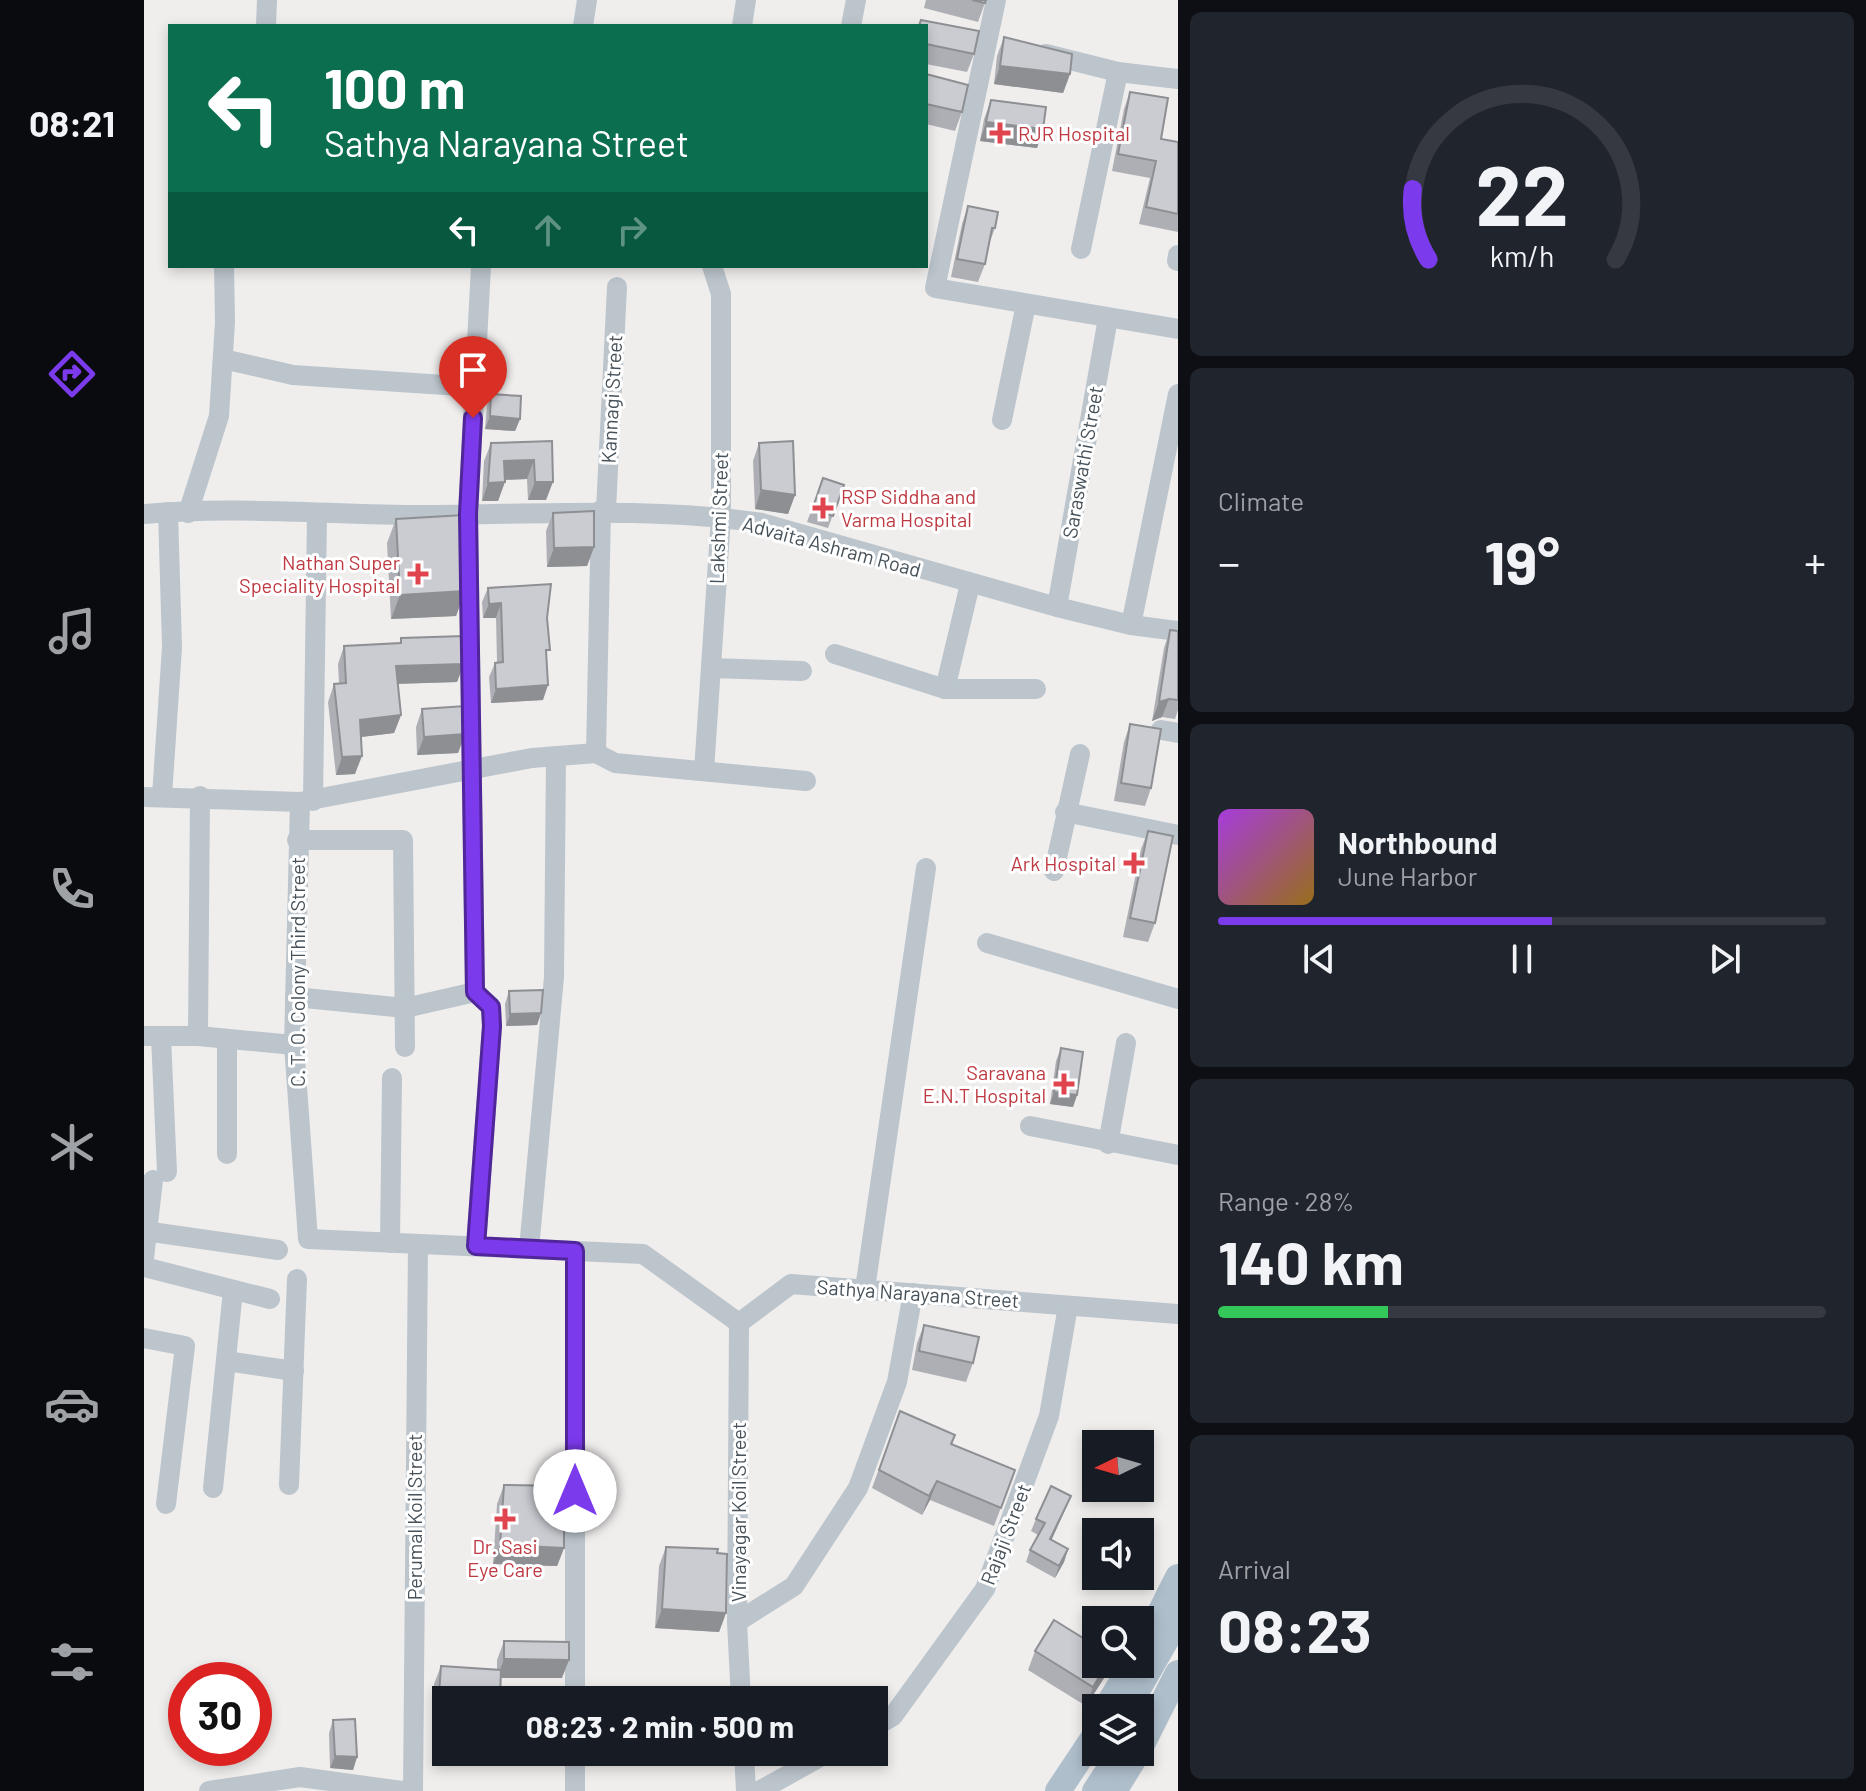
<!DOCTYPE html>
<html lang="en">
<head>
<meta charset="utf-8">
<style>
	:root { --surface:#171b24; --page:#20242c; --text:#f1f3f6; --muted:#9ea1a6; --line:#363941; --accent:#7c3aed }
	body { margin:0; font-family:Barlow,sans-serif; background:var(--page); color:var(--text); height:100vh; display:flex; flex-direction:column; font-size:30px; white-space:nowrap }
	* { box-sizing:border-box; margin:0 }
	p { font-size:26px; color:var(--muted) }
	.icon { flex:none; width:44px; height:44px; fill:none; stroke:currentColor; stroke-width:2; stroke-linecap:round; stroke-linejoin:round }
	.map { position:relative; flex:1; overflow:hidden }
	.panel { display:flex; flex-direction:column; gap:12px; padding:12px; background:#0d0f14; width:688px }
	.panel>* { flex:none }
	.guide { position:absolute; left:24px; top:24px; width:760px; height:244px; border-radius:0px; box-shadow:0 4px 12px #0003; background:#0b6e4f; color:#fff; overflow:hidden }
	.needle { width:52px; rotate:265deg }
	.buttons { position:absolute; left:938px; top:1430px; display:grid; gap:16px }
	.buttons a { display:grid; place-items:center; width:72px; height:72px; border-radius:0px; background:var(--surface); box-shadow:0 4px 12px #0003; font-size:40px }
	.speed { position:absolute; left:24px; top:1662px; display:flex; gap:16px; font-size:40px; font-weight:700; text-align:center }
	.speed>* { display:grid; place-content:center; width:104px; height:104px; border-radius:50%; background:var(--surface); box-shadow:0 4px 12px #0003; line-height:1 }
	.speed .limit { border:12px solid #d22; background:#fff; color:#111 }
	.pin { position:absolute; display:grid; place-items:center; width:68px; height:68px; color:#fff; margin:-82px -34px; border-radius:50% 50% 50% 0; rotate:-45deg; box-shadow:0 0 8px #0007 }
	.pin .icon { rotate:45deg }
	.me { position:absolute; width:88px; margin:-44px; rotate:0deg; stroke-linejoin:round; filter:drop-shadow(0 0 6px #0008) }
	.turn { display:flex; align-items:center; gap:28px; height:168px; padding:0 24px; font-size:36px }
	.turn .icon { width:104px; height:104px; stroke-width:2.5 }
	.turn b { display:block; font-size:56px; line-height:68px }
	.lanes { display:flex; align-items:center; height:76px; padding:0 24px; background:#0003; justify-content:center; gap:40px; direction:ltr }
	.lanes .off { opacity:.35 }
	.big { font-size:60px; font-weight:700; line-height:1.1 }
	.panel .widget { flex:1; display:flex; flex-direction:column; justify-content:center; gap:12px; min-width:0; padding:0 28px; border-radius:12px; background:var(--page) }
	.panel .dial { align-items:center; gap:0 }
	.dial svg { height:208px; overflow:visible; fill:none; stroke:var(--line); stroke-width:7; stroke-linecap:round; text-anchor:middle }
	.dial text { fill:var(--text); stroke:none }
	.song { display:flex; align-items:center; gap:24px }
	.cover { width:96px; height:96px; border-radius:12px; background:linear-gradient(135deg,hsl(280 70% 55%),hsl(40 70% 35%)) }
	.played { height:8px; border-radius:4px; background:linear-gradient(90deg,var(--accent) 55%,var(--line) 55%) }
	.keys { display:flex; justify-content:space-around; direction:ltr }
	.heat { display:flex; justify-content:space-between; align-items:center; font-size:44px; direction:ltr }
	.charge { height:12px; border-radius:6px; background:linear-gradient(90deg,#34c759 28%,var(--line) 0) }
	.trip { position:absolute; left:288px; top:1686px; width:456px; height:80px; border-radius:0px; background:var(--surface); box-shadow:0 4px 12px #0003; font-weight:700; line-height:80px; text-align:center }
	main { display:flex; flex:1; min-height:0 }
	.tabs { display:flex; flex-direction:column; width:144px; justify-content:space-around; align-items:center; background:#090b0e; color:var(--muted) }
	.tabs .icon { width:56px; height:56px }
	.tabs .current { color:var(--accent) }
	.tabs b { font-size:36px; color:var(--text) }
	.map>svg:first-child { display:block }
</style>
</head>
<body>
<main>
<nav class="tabs">
<b>08:21</b>
<svg class="icon current" aria-label="directions" viewBox="0 0 24 24"><path d="M12 3l9 9-9 9-9-9zM9 14v-3h6M13 9l2 2-2 2"/></svg>
<svg class="icon" aria-label="music" viewBox="0 0 24 24"><path d="M9 18V5l10-2v13"/><circle cx="6" cy="18" r="3"/><circle cx="16" cy="16" r="3"/></svg>
<svg class="icon" aria-label="phone" viewBox="0 0 24 24"><path d="M5 4h4l2 5-3 2q2 4 5 5l2-3 5 2v4C11 20 4 13 5 4z"/></svg>
<svg class="icon" aria-label="climate" viewBox="0 0 24 24"><path d="M12 3v18M4 7l16 10M4 17L20 7"/></svg>
<svg class="icon" aria-label="car" viewBox="0 0 24 24"><path d="M5 17H2v-5l4-1 3-4h7l3 4 3 1v5h-3M9 17h6M6 11h13"/><circle cx="7" cy="17" r="2"/><circle cx="17" cy="17" r="2"/></svg>
<svg class="icon" aria-label="filters" viewBox="0 0 24 24"><path d="M4 7h16M4 17h16"/><circle cx="9" cy="7" r="2"/><circle cx="15" cy="17" r="2"/></svg>
</nav>
<div class="map">
<svg width="1034" height="1791" viewBox="0 0 1034 1791">
	<rect width="100%" height="100%" fill="#f0eded"/>
	<g fill="none" stroke-linecap="round" stroke-linejoin="round">
		<g stroke="#bcc5cc" stroke-width="20">
			<polyline points="852,0 791,288 1034,329"/>
			<polyline points="122,26 123,0"/>
			<polyline points="439,26 443,0"/>
			<polyline points="598,26 602,0"/>
			<polyline points="707,26 712,0"/>
			<polyline points="902,54 974,72 1034,79"/>
			<polyline points="937,249 974,72"/>
			<polyline points="1033,261 1034,255"/>
			<polyline points="79,359 149,375 331,387"/>
			<polyline points="858,420 882,304"/>
			<polyline points="462,510 473,287"/>
			<polyline points="44,513 75,416 81,322 80,266"/>
			<path d="M0 514C96 505 195 516 291 515 401 514 509 507 618 523L913 607 987 625 1034 631"/>
			<polyline points="913,607 964,318"/>
			<polyline points="987,625 1034,394"/>
			<polyline points="691,654 801,689 892,689"/>
			<polyline points="567,668 658,671"/>
			<polyline points="801,689 826,584"/>
			<polyline points="1017,730 1034,733"/>
			<polyline points="452,753 457,510"/>
			<polyline points="560,771 577,517 577,294 568,266"/>
			<polyline points="18,796 28,647 24,512"/>
			<polyline points="0,797 156,802 388,758 452,753 471,763 662,781"/>
			<polyline points="169,801 173,514"/>
			<polyline points="156,802 150,1045 164,1239 499,1254 595,1323 647,1284 1034,1314"/>
			<polyline points="921,812 1034,835"/>
			<polyline points="153,840 259,840 261,1047"/>
			<polyline points="910,871 936,754"/>
			<polyline points="843,943 1034,999"/>
			<polyline points="331,992 324,514 337,266"/>
			<polyline points="151,997 261,1008 331,992 347,1007 348,1026 332,1246"/>
			<polyline points="0,1036 54,1036 150,1045"/>
			<polyline points="54,1036 56,796"/>
			<polyline points="17,1037 23,1172"/>
			<polyline points="886,1126 1034,1155"/>
			<polyline points="964,1144 982,1043"/>
			<polyline points="83,1154 83,1039"/>
			<polyline points="0,1231 134,1250"/>
			<polyline points="246,1243 248,1078"/>
			<polyline points="385,1249 410,977 412,756"/>
			<polyline points="0,1258 9,1180"/>
			<polyline points="0,1267 126,1299"/>
			<polyline points="721,1289 782,868"/>
			<polyline points="595,1323 593,1622 597,1700"/>
			<polyline points="0,1338 41,1346 22,1504"/>
			<polyline points="82,1361 150,1371"/>
			<polyline points="145,1485 153,1279"/>
			<polyline points="69,1488 89,1290"/>
			<polyline points="593,1622 650,1586 714,1488 753,1382 769,1293"/>
			<polyline points="431,1700 431,1251"/>
			<polyline points="730,1727 749,1716 841,1589 905,1416 924,1306"/>
			<polyline points="600,1752 602,1791"/>
			<polyline points="65,1791 156,1777 258,1791"/>
			<polyline points="269,1791 274,1244"/>
			<polyline points="431,1791 431,1752"/>
			<polyline points="615,1791 685,1752"/>
		</g>
		<g stroke="#aebecb" stroke-width="26">
			<polyline points="996,1653 1034,1577"/>
			<polyline points="962,1708 989,1664"/>
			<polyline points="983,1708 1034,1619"/>
			<polyline points="996,1748 1034,1673"/>
			<polyline points="970,1791 994,1752"/>
		</g>
		<g stroke="#aebecb" stroke-width="26">
			<polyline points="914,1791 952,1734"/>
			<polyline points="951,1791 977,1752"/>
		</g>
	</g>
	<g fill="#aeafb5">
		<polygon points="782,0 842,0 834,22 780,8"/>
		<polygon points="777,20 830,54 823,72 782,64 782,26 774,26"/>
		<polygon points="860,37 926,74 919,93 850,84 853,56"/>
		<polygon points="782,74 818,112 811,131 782,124"/>
		<polygon points="986,92 1017,139 1034,142 1034,232 995,224 1006,178 968,171 980,109"/>
		<polygon points="847,100 899,129 893,148 836,141 840,119"/>
		<polygon points="824,206 851,228 844,247 841,264 834,282 807,277 818,224"/>
		<polygon points="347,394 376,419 371,431 341,429 343,406"/>
		<polygon points="408,441 402,500 384,500 383,479 361,480 354,501 338,501 340,461 347,443"/>
		<polygon points="615,443 651,495 644,514 611,509 609,461"/>
		<polygon points="679,478 700,485 684,528 663,522"/>
		<polygon points="409,513 450,547 443,566 403,567 402,531"/>
		<polygon points="252,519 321,591 312,616 247,619 243,543"/>
		<polygon points="344,588 403,618 402,659 399,700 347,703 345,677 351,663 353,662 352,618 339,618 338,602"/>
		<polygon points="1026,630 1034,631 1034,710 1031,719 1018,717 1008,721 1020,648"/>
		<polygon points="257,638 320,664 313,682 253,684 257,715 250,733 217,737 211,774 192,775 184,702 190,684 195,684 194,664 200,646 255,644"/>
		<polygon points="278,709 321,734 314,753 273,755 272,727"/>
		<polygon points="986,724 1007,788 1001,806 970,801 980,742"/>
		<polygon points="1004,831 1011,923 1004,942 979,937 997,849"/>
		<polygon points="365,991 397,1013 393,1025 362,1026 361,1004"/>
		<polygon points="917,1048 933,1095 929,1107 906,1104 912,1061"/>
		<polygon points="780,1325 829,1363 822,1382 768,1370 773,1343"/>
		<polygon points="756,1411 811,1435 808,1445 871,1470 850,1526 786,1500 778,1515 728,1488"/>
		<polygon points="360,1485 420,1548 413,1566 349,1564 353,1504"/>
		<polygon points="927,1496 907,1540 924,1549 920,1562 911,1578 882,1562 886,1550 894,1535 887,1531 892,1519"/>
		<polygon points="522,1547 573,1553 582,1613 575,1632 511,1628 515,1566"/>
		<polygon points="360,1641 418,1678 357,1678 302,1700 302,1713 288,1712 290,1684 297,1666 353,1670 353,1660"/>
		<polygon points="891,1651 952,1664 965,1664 962,1675 942,1706 884,1670"/>
		<polygon points="189,1720 213,1757 209,1770 186,1768 185,1733"/>
	</g>
	<g fill="#8d8f93">
		<polygon points="856,66 926,74 919,93 850,84"/>
		<polygon points="842,122 899,129 893,148 836,141"/>
		<polygon points="346,416 376,419 371,431 341,429"/>
		<polygon points="390,460 383,479 353,480 360,461"/>
		<polygon points="361,482 354,501 338,501 344,483"/>
		<polygon points="391,482 409,482 402,500 384,500"/>
		<polygon points="617,490 651,495 644,514 611,509"/>
		<polygon points="450,547 443,566 403,567 410,548"/>
		<polygon points="321,591 312,616 247,619 256,595"/>
		<polygon points="357,603 352,618 339,618 345,604"/>
		<polygon points="320,664 313,682 245,684 252,666"/>
		<polygon points="404,685 399,700 347,703 352,689"/>
		<polygon points="1025,699 1018,717 1008,721 1015,702"/>
		<polygon points="257,715 250,733 209,738 216,720"/>
		<polygon points="321,734 314,753 273,755 280,737"/>
		<polygon points="218,756 211,774 192,775 198,757"/>
		<polygon points="397,1013 393,1025 362,1026 366,1014"/>
		<polygon points="910,1092 933,1095 929,1107 906,1104"/>
		<polygon points="793,1481 786,1500 778,1515 785,1496"/>
		<polygon points="927,1496 922,1508 902,1552 906,1539"/>
		<polygon points="356,1545 420,1548 413,1566 349,1564"/>
		<polygon points="924,1549 920,1562 911,1578 915,1566"/>
		<polygon points="518,1609 582,1613 575,1632 511,1628"/>
		<polygon points="360,1659 425,1660 418,1678 353,1678"/>
		<polygon points="963,1664 965,1664 962,1675 942,1706 949,1687"/>
		<polygon points="295,1694 356,1698 355,1700 302,1700 302,1713 288,1712"/>
		<polygon points="191,1756 213,1757 209,1770 186,1768"/>
	</g>
	<g fill="#caccd2" stroke="#8d8f93" stroke-width="2">
		<polygon points="828,0 842,0 841,3"/>
		<polygon points="777,20 835,31 830,54 782,44 782,26 775,26"/>
		<polygon points="860,37 928,54 926,74 856,66"/>
		<polygon points="782,74 824,85 818,112 782,104"/>
		<polygon points="986,92 1024,98 1017,139 1034,142 1034,214 1002,207 1012,161 974,154"/>
		<polygon points="847,100 902,107 899,129 842,122"/>
		<polygon points="824,206 854,212 851,228 848,228 841,264 813,259"/>
		<polygon points="347,394 377,396 376,419 346,416"/>
		<polygon points="408,441 409,482 391,482 390,460 360,461 361,482 344,483 347,443"/>
		<polygon points="649,441 651,495 617,490 615,443"/>
		<polygon points="679,478 700,485 689,516 668,510"/>
		<polygon points="450,511 450,547 410,548 409,513"/>
		<polygon points="320,515 321,591 256,595 252,519"/>
		<polygon points="407,584 403,618 406,650 402,650 404,685 352,689 351,663 359,662 357,603 345,604 344,588"/>
		<polygon points="1026,630 1034,631 1034,700 1025,699 1015,702"/>
		<polygon points="320,636 320,664 252,666 257,715 216,720 218,756 198,757 190,684 202,683 200,646 257,643 257,638"/>
		<polygon points="321,706 321,734 280,737 278,709"/>
		<polygon points="986,724 1017,729 1007,788 977,783"/>
		<polygon points="1004,831 1029,836 1011,923 986,918"/>
		<polygon points="399,990 397,1013 366,1014 365,991"/>
		<polygon points="917,1048 939,1052 933,1095 910,1092"/>
		<polygon points="780,1325 835,1337 829,1363 775,1351"/>
		<polygon points="756,1411 811,1435 807,1444 871,1470 857,1508 793,1481 785,1496 735,1470"/>
		<polygon points="360,1485 420,1486 420,1548 356,1545"/>
		<polygon points="907,1486 927,1496 906,1539 924,1549 915,1566 886,1550 901,1523 892,1519"/>
		<polygon points="522,1547 574,1549 573,1553 583,1554 582,1613 518,1609"/>
		<polygon points="910,1620 952,1646 952,1664 963,1664 949,1687 891,1651"/>
		<polygon points="360,1641 425,1642 425,1660 360,1659"/>
		<polygon points="297,1666 357,1670 356,1698 295,1694"/>
		<polygon points="211,1719 213,1757 191,1756 189,1720"/>
	</g>
	<g fill="none" stroke-linecap="round" stroke-linejoin="round">
		<g stroke="#51269a" stroke-width="20">
			<polyline id="route" points="329,418 324,514 331,992 347,1007 348,1026 332,1246 431,1251 431,1491"/>
		</g>
		<use href="#route" stroke="#7c3aed" stroke-width="14"/>
	</g>
	<g fill="#e0444e" stroke="#fff" stroke-width="3">
		<path d="M852 121h8v8h8v8h-8v8h-8v-8h-8v-8h8z"/>
		<path d="M675 496h8v8h8v8h-8v8h-8v-8h-8v-8h8z"/>
		<path d="M270 562h8v8h8v8h-8v8h-8v-8h-8v-8h8z"/>
		<path d="M986 851h8v8h8v8h-8v8h-8v-8h-8v-8h8z"/>
		<path d="M916 1072h8v8h8v8h-8v8h-8v-8h-8v-8h8z"/>
		<path d="M357 1507h8v8h8v8h-8v8h-8v-8h-8v-8h8z"/>
	</g>
	<g text-anchor="middle" dominant-baseline="central" stroke-width="6" stroke-linejoin="round" paint-order="stroke">
		<g font-size="20" fill="#be3a42" stroke="#fff" text-anchor="end">
			<text x="874" y="133" text-anchor="start">RJR Hospital</text>
			<text x="697" y="496" text-anchor="start">RSP Siddha and<tspan x="697" dy="23">Varma Hospital</tspan></text>
			<text x="256" y="562">Nathan Super<tspan x="256" dy="23">Speciality Hospital</tspan></text>
			<text x="972" y="863">Ark Hospital</text>
			<text x="902" y="1072">Saravana<tspan x="902" dy="23">E.N.T Hospital</tspan></text>
			<text x="361" y="1546" text-anchor="middle">Dr. Sasi<tspan x="361" dy="23">Eye Care</tspan></text>
		</g>
		<g font-size="20" fill="#465159" stroke="#fff">
			<text transform="translate(467 399) rotate(-87)">Kannagi Street</text>
			<text transform="translate(938 462) rotate(-80)">Saraswathi Street</text>
			<text transform="translate(574 518) rotate(-88)">Lakshmi Street</text>
			<text transform="translate(688 546) rotate(15)">Advaita Ashram Road</text>
			<text transform="translate(153 972) rotate(-90)">C. T. O. Colony Third Street</text>
			<text transform="translate(774 1293) rotate(4)">Sathya Narayana Street</text>
			<text transform="translate(594 1512) rotate(-90)">Vinayagar Koil Street</text>
			<text transform="translate(270 1517) rotate(-90)">Perumal Koil Street</text>
			<text transform="translate(861 1534) rotate(-69)">Rajaji Street</text>
		</g>
	</g>
</svg>
<div class="buttons">
<a><svg class="needle" viewBox="-14 -14 28 28"><path d="M0-13l5 13h-10z" fill="#e53935"/><path d="M0 13l5-13h-10z" fill="#9ea1a6"/></svg></a>
<a><svg class="icon" aria-label="sound" viewBox="0 0 24 24"><path d="M4 9h4l5-4v14l-5-4H4zM17 9q2 3 0 6"/></svg></a>
<a><svg class="icon" aria-label="search" viewBox="0 0 24 24"><circle cx="10" cy="10" r="6"/><path d="M15 15l6 6"/></svg></a>
<a><svg class="icon" aria-label="layers" viewBox="0 0 24 24"><path d="M12 4l9 5-9 5-9-5zM3 14l9 5 9-5"/></svg></a>
</div>
<div class="speed"><div class="limit">30</div></div>
<div class="pin" style="left:329px;top:418px;background:#d93025"><svg class="icon" aria-label="arrive" viewBox="0 0 24 24"><path d="M6 21V4h12l-3 4 3 4H6"/></svg></div>
<svg class="me" style="left:431px;top:1491px" viewBox="-20 -20 40 40"><circle r="19" fill="#fff"/><path d="M0-13L10 11 0 6-10 11z" fill="#7c3aed"/></svg>
<div class="trip">08:23 · 2 min · 500 m</div>
<div class="guide">
<div class="turn"><svg class="icon" aria-label="left" viewBox="0 0 24 24"><path d="M17 20v-9H6M10 6l-5 5 5 5"/></svg><div><b>100 m</b>Sathya Narayana Street</div></div>
<div class="lanes"><svg class="icon" aria-label="left" viewBox="0 0 24 24"><path d="M17 20v-9H6M10 6l-5 5 5 5"/></svg><svg class="icon off" aria-label="ahead" viewBox="0 0 24 24"><path d="M12 20V5M6 11l6-6 6 6"/></svg><svg class="icon off" aria-label="right" viewBox="0 0 24 24"><path d="M7 20v-9h11M14 6l5 5-5 5"/></svg></div>
</div>
</div>
<section class="panel">
<div class="widget dial"><svg viewBox="0 0 100 80">
<path d="M14 69A42 42 0 1 1 86 69"/>
<path d="M14 69A42 42 0 0 1 8 42" stroke="#7c3aed"/>
<text x="50" y="56" font-size="32" font-weight="700">22</text>
<text x="50" y="72" font-size="11">km/h</text>
</svg></div>
<div class="widget"><p>Climate</p>
<div class="heat"><a>−</a><b class="big">19°</b><a>+</a></div>
</div>
<div class="widget">
<div class="song"><i class="cover"></i><div><b>Northbound</b><p>June Harbor</p></div></div>
<div class="played"></div>
<div class="keys"><svg class="icon" aria-label="previous" viewBox="0 0 24 24"><path d="M18 5L8 12l10 7zM5 5v14"/></svg><svg class="icon" aria-label="pause" viewBox="0 0 24 24"><path d="M8 5v14M16 5v14"/></svg><svg class="icon" aria-label="next" viewBox="0 0 24 24"><path d="M6 5l10 7-10 7zM19 5v14"/></svg></div>
</div>
<div class="widget"><p>Range · 28%</p><b class="big">140 km</b><div class="charge"></div></div>
<div class="widget"><p>Arrival</p><b class="big">08:23</b></div>
</section>
</main>
</body>
</html>
